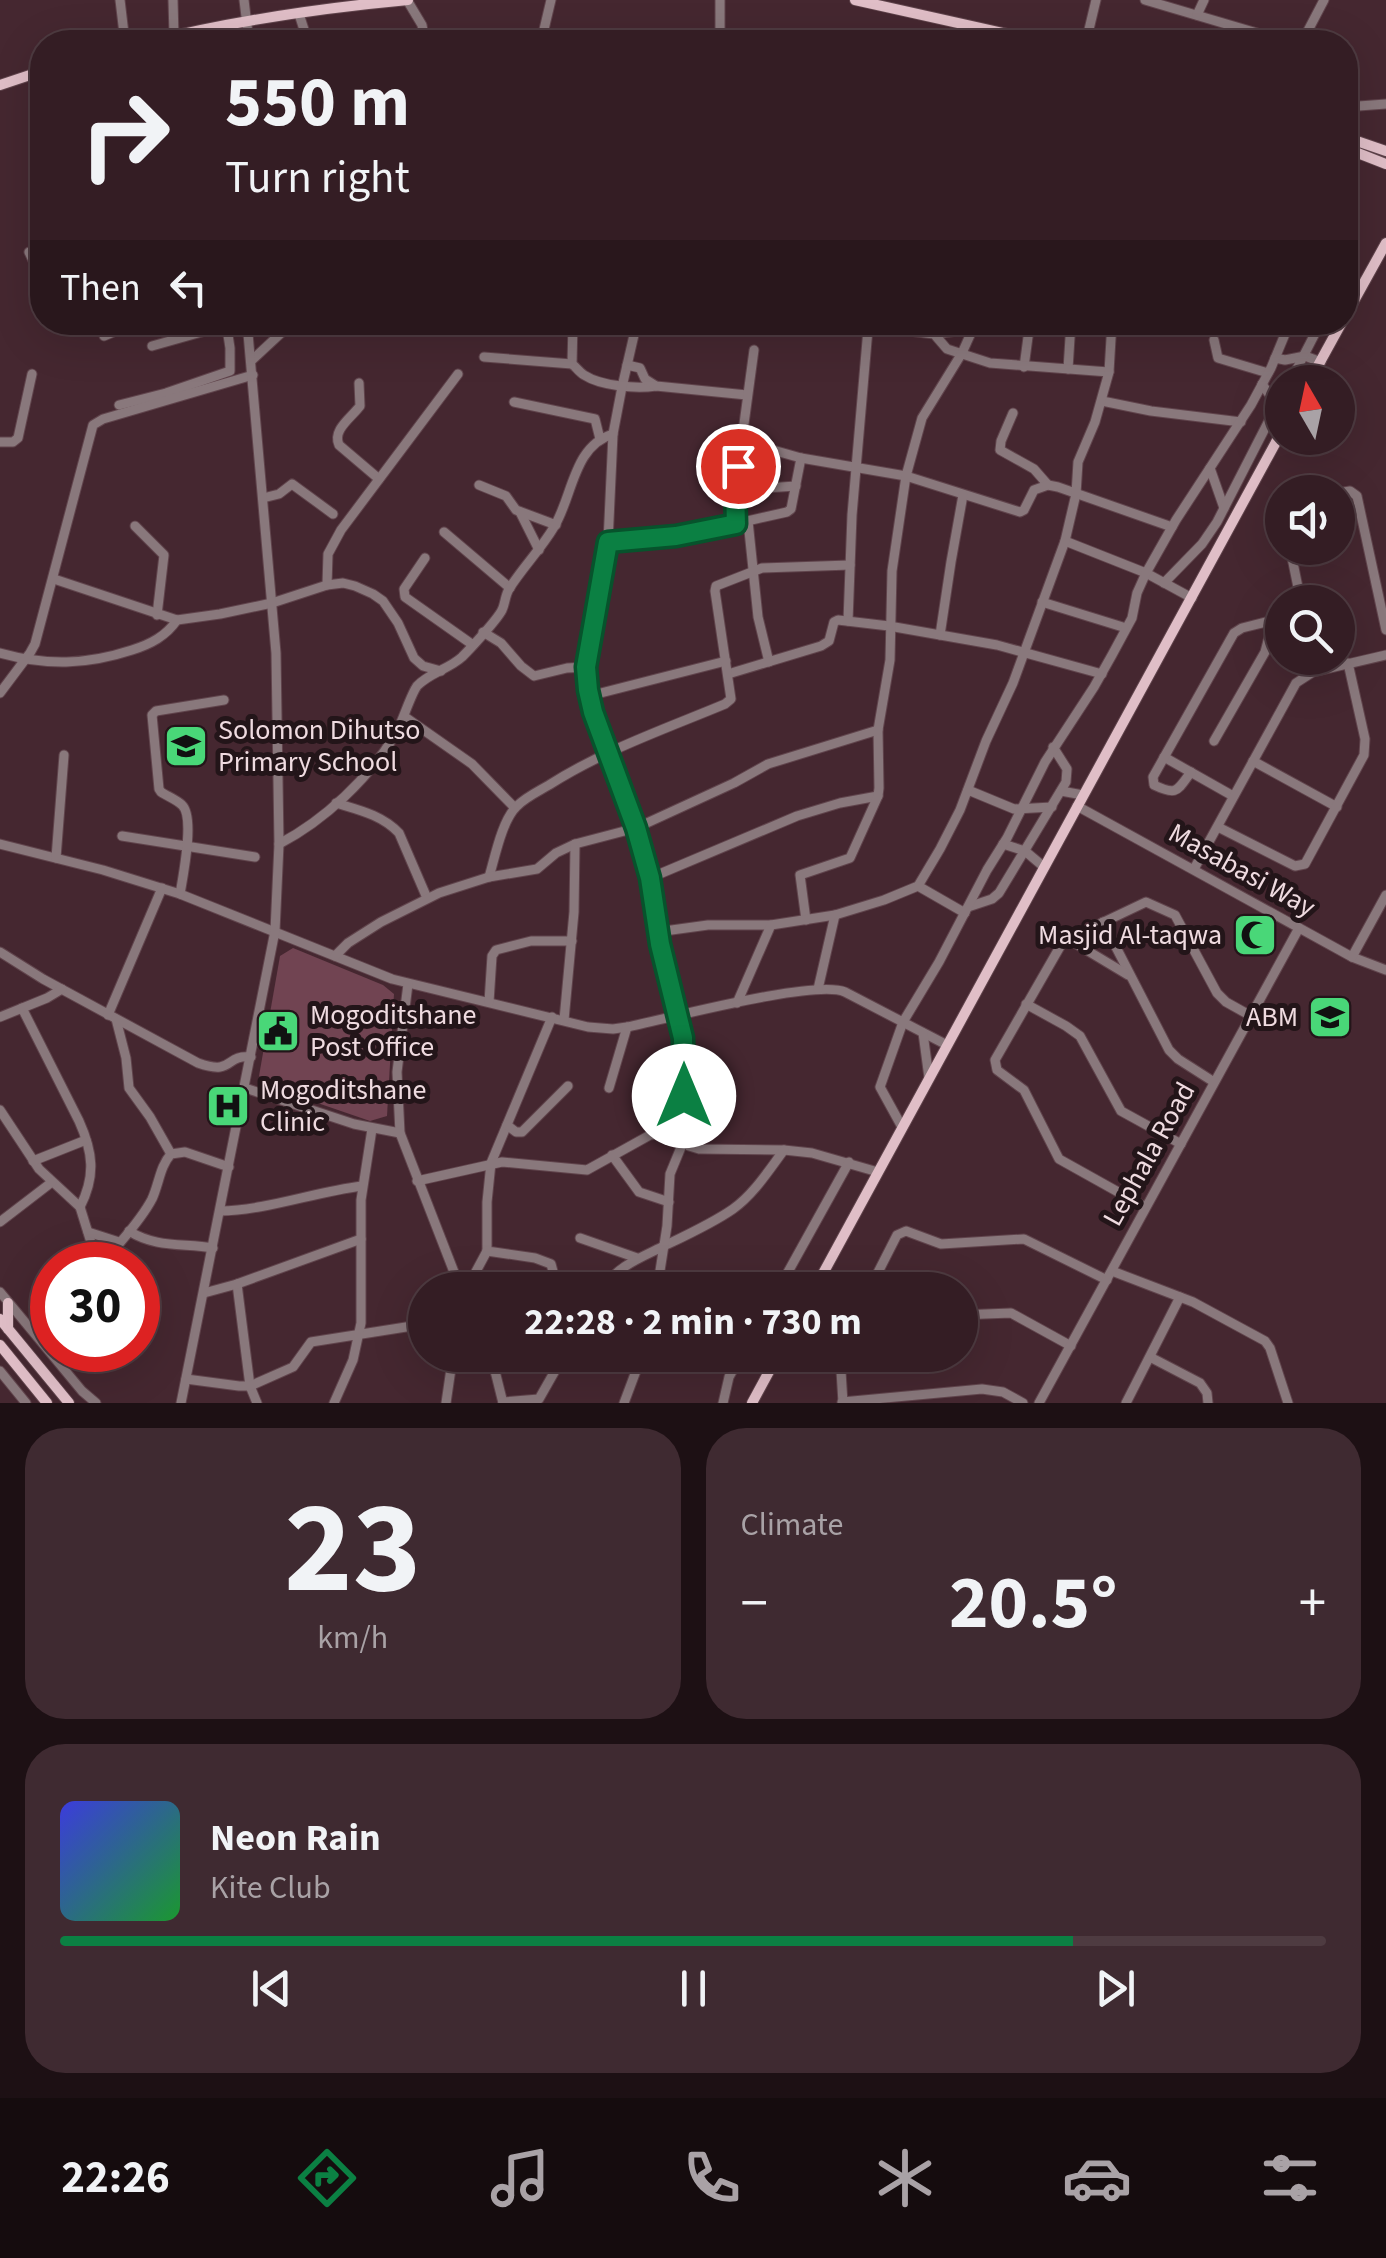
<!DOCTYPE html>
<html lang="en">
<head>
<meta charset="utf-8">
<style>
	:root { --surface:#341d24; --page:#3f2a31; --text:#f1f3f6; --muted:#a9a2a6; --line:#4e3b41; --accent:#0b8043 }
	body { margin:0; font-family:"Source Sans 3",sans-serif; background:var(--page); color:var(--text); height:100vh; display:flex; flex-direction:column; font-size:38px; white-space:nowrap }
	* { box-sizing:border-box; margin:0 }
	p { font-size:32px; color:var(--muted) }
	.icon { flex:none; width:55px; height:55px; fill:none; stroke:currentColor; stroke-width:2; stroke-linecap:round; stroke-linejoin:round }
	.map { position:relative; height:1403px; overflow:hidden }
	.panel { display:flex; flex-direction:column; gap:25px; padding:25px; background:#1d1014; flex:1 }
	.panel>* { flex:none }
	.top-card { position:absolute; left:30px; top:30px; width:1328px; height:305px; border-radius:40px; box-shadow:0 10px 40px #0002,0 0 0 2px var(--line); background:#341d24; color:var(--text); overflow:hidden }
	.needle { width:65px; rotate:351deg }
	.controls { position:absolute; left:1265px; top:365px; display:grid; gap:20px }
	.controls a { display:grid; place-items:center; width:90px; height:90px; border-radius:50%; background:var(--surface); box-shadow:0 10px 40px #0002,0 0 0 2px var(--line); font-size:50px }
	.speed { position:absolute; left:30px; top:1242px; display:flex; gap:20px; font-size:50px; font-weight:700; text-align:center }
	.speed>* { display:grid; place-content:center; width:130px; height:130px; border-radius:50%; background:var(--surface); box-shadow:0 10px 40px #0002,0 0 0 2px var(--line); line-height:1 }
	.speed .limit { border:15px solid #d22; background:#fff; color:#111 }
	.pin { position:absolute; display:grid; place-items:center; width:85px; height:85px; color:#fff; margin:-42px; border:5px solid #fff; border-radius:50%; box-shadow:0 2px 10px #0007 }
	.me { position:absolute; width:110px; margin:-55px; rotate:0deg; stroke-linejoin:round; filter:drop-shadow(0 0 8px #0008) }
	.turn { display:flex; align-items:center; gap:35px; height:210px; padding:0 30px; font-size:45px }
	.turn .icon { width:130px; height:130px; stroke-width:2.5 }
	.turn b { display:block; font-size:70px; line-height:85px }
	.then { display:flex; align-items:center; height:95px; padding:0 30px; background:#0003; gap:20px; font-size:38px }
	.big { font-size:75px; font-weight:700; line-height:1.1 }
	.panel .widget { flex:1; display:flex; flex-direction:column; justify-content:center; gap:15px; min-width:0; padding:0 35px; border-radius:40px; background:var(--page) }
	.panel .dial { align-items:center; gap:0 }
	.dial b { font-size:130px; line-height:1 }
	.song { display:flex; align-items:center; gap:30px }
	.cover { width:120px; height:120px; border-radius:15px; background:linear-gradient(135deg,hsl(240 70% 55%),hsl(130 70% 35%)) }
	.played { height:10px; border-radius:5px; background:linear-gradient(90deg,var(--accent) 80%,var(--line) 80%) }
	.keys { display:flex; justify-content:space-around; direction:ltr }
	.heat { display:flex; justify-content:space-between; align-items:center; font-size:55px; direction:ltr }
	.panel .tiles { flex:1; display:grid; gap:25px; grid-template-columns:1fr 1fr }
	.widget:last-child { grid-column:span 2 }
	.trip { position:absolute; left:408px; top:1272px; width:570px; height:100px; border-radius:50px; background:var(--surface); box-shadow:0 10px 40px #0002,0 0 0 2px var(--line); font-weight:700; line-height:100px; text-align:center }
	.dock { display:flex; height:160px; justify-content:space-around; align-items:center; background:#150c0e; color:var(--muted) }
	.dock .icon { width:70px; height:70px }
	.dock .active { color:var(--accent) }
	.dock b { font-size:45px; color:var(--text) }
	.map>svg:first-child { display:block }
</style>
</head>
<body>
<div class="map">
<svg width="1386" height="1403" viewBox="0 0 1386 1403">
	<rect width="100%" height="100%" fill="#452730"/>
	<polygon fill="#714452" points="293,948 383,985 394,994 387,1116 370,1121 271,1087 259,1076 280,956"/>
	<g fill="none" stroke-linecap="round" stroke-linejoin="round">
		<g stroke="#60444c" stroke-width="11">
			<g id="minor">
				<polyline points="120,0 125,42"/>
				<polyline points="173,0 174,36"/>
				<polyline points="244,0 249,42"/>
				<polyline points="407,0 422,25 425,42"/>
				<polyline points="1145,0 1287,42"/>
				<polyline points="299,14 308,42"/>
				<polyline points="1197,15 1204,0"/>
				<polyline points="541,42 551,0"/>
				<polyline points="720,42 720,0"/>
				<polyline points="1086,42 1096,0"/>
				<polyline points="1302,42 1324,0"/>
				<polyline points="1345,107 1386,104"/>
				<path d="M1345 161C1361 176 1353 198 1345 217"/>
				<polyline points="29,252 42,280"/>
				<path d="M573 322 572 364C576 367 579 372 584 375 601 386 636 389 656 386"/>
				<polyline points="637,322 622,387 613,434 608,542 590,645 587,679 593,712 636,828 650,878 660,944 685,1049 684,1140 689,1146 699,1149 784,1150 812,1153 878,1172"/>
				<polyline points="934,334 973,329"/>
				<polyline points="104,336 137,322"/>
				<polyline points="1214,340 1218,358 1268,373"/>
				<polyline points="152,346 237,322"/>
				<polyline points="484,357 572,364"/>
				<polyline points="1275,358 1285,360 1305,356 1321,362"/>
				<polyline points="251,361 293,322"/>
				<polyline points="627,365 640,368 645,379 656,386 747,395"/>
				<polyline points="1024,367 1030,322"/>
				<polyline points="1068,369 1071,322"/>
				<polyline points="1290,382 1321,322"/>
				<path d="M359 383 360 406C351 418 332 430 339 445L379 479"/>
				<polyline points="1262,384 1282,413"/>
				<polyline points="1102,401 1151,411 1241,422"/>
				<polyline points="514,402 595,419 600,439"/>
				<polyline points="119,405 166,393 230,371 230,348 226,322"/>
				<polyline points="1013,413 1001,441 1000,450 1034,469 1048,485"/>
				<polyline points="741,441 801,458 906,476 1020,512 1024,510 1034,490 1048,485 1058,487 1172,527"/>
				<polyline points="0,442 13,442 18,438 32,374"/>
				<polyline points="1210,468 1224,508"/>
				<polyline points="479,485 506,496 516,510 556,525"/>
				<polyline points="735,490 796,486"/>
				<polyline points="1338,493 1350,491 1357,496 1386,630"/>
				<polyline points="263,498 279,494 292,484 333,514"/>
				<polyline points="520,512 539,550"/>
				<polyline points="748,521 758,617 769,662"/>
				<polyline points="743,522 787,512 791,509 801,458"/>
				<polyline points="135,526 164,555 157,615"/>
				<polyline points="444,532 510,588"/>
				<polyline points="1065,541 1146,573 1192,598"/>
				<polyline points="608,542 675,536 736,524 735,490 754,350"/>
				<polyline points="1290,548 1301,602"/>
				<polyline points="425,558 404,589 405,597 473,645"/>
				<polyline points="54,579 177,620 220,614 272,603 327,585 343,583 355,586 373,594 383,601 398,623 414,658 423,666 441,671"/>
				<polyline points="1164,583 1202,544 1217,522 1282,395"/>
				<polyline points="327,585 328,554 341,530 458,374"/>
				<polyline points="1042,602 1126,628"/>
				<polyline points="848,621 852,515 868,329 876,327 934,334 947,349 990,363 1109,372"/>
				<polyline points="483,632 501,643 521,666 534,676 567,668 587,667"/>
				<polyline points="940,635 951,562 963,495"/>
				<path d="M0 653C47 666 86 665 132 650 151 644 166 636 177 620"/>
				<polyline points="728,674 821,646 829,641 834,622 838,620 889,626 997,645 1102,674"/>
				<polyline points="0,693 30,653 35,644 93,425 103,419 253,375"/>
				<polyline points="589,696 726,661"/>
				<polyline points="405,717 472,764 514,807"/>
				<polyline points="1214,741 1265,652 1269,637 1270,621"/>
				<polyline points="1164,757 1233,796"/>
				<polyline points="1253,761 1337,807"/>
				<path d="M1191 772C1177 791 1177 796 1154 785L1153 777 1234 633 1242 628 1282 618"/>
				<polyline points="968,790 1014,809 1052,807"/>
				<polyline points="1061,791 1083,795"/>
				<path d="M336 803C359 810 382 815 399 833L427 898"/>
				<polyline points="1077,806 1352,957 1386,970"/>
				<polyline points="1218,827 1295,866 1305,864 1364,755 1365,739 1348,663"/>
				<polyline points="122,836 255,857"/>
				<path d="M0 844 103 870 180 894 392 979 588 1027 613 1029 627 1027C667 1019 815 979 845 992L947 1045"/>
				<path d="M279 844C325 820 369 778 395 735 403 721 410 696 417 686 429 673 449 669 462 657 470 649 497 620 502 610 505 604 505 596 509 589 523 567 541 549 554 527 573 496 573 446 613 434"/>
				<polyline points="1003,844 1025,851 1044,867"/>
				<polyline points="56,858 64,755"/>
				<polyline points="1194,869 1296,683 1313,672 1386,655"/>
				<path d="M489 877C495 857 502 820 517 806 526 797 539 791 549 785 604 750 665 729 725 704L731 699 715 591 716 586 762 568 850 565"/>
				<polyline points="650,878 797,816 840,803 878,796"/>
				<polyline points="918,886 965,913"/>
				<path d="M180 894C183 876 195 817 182 805 177 800 167 796 161 792L159 789 152 715 156 711 224 700"/>
				<polyline points="968,907 992,899 999,893 1066,782 1067,769 1053,747"/>
				<polyline points="806,920 800,875 850,858 878,796 879,788 878,730 890,660 892,571 906,476 922,418 962,353 976,322"/>
				<polyline points="1103,922 1169,1050 1178,1059 1214,1082"/>
				<polyline points="657,932 708,925 771,925"/>
				<polyline points="1068,939 1128,975"/>
				<path d="M0 952 43 979 198 1063C235 1076 224 1054 251 1057"/>
				<polyline points="335,956 348,943 381,922 439,893 489,877 537,869 556,853 575,844 636,828 734,783 768,764 878,730"/>
				<polyline points="1352,957 1386,895"/>
				<polyline points="408,984 397,1072 400,1133 461,1290"/>
				<polyline points="818,989 835,915"/>
				<polyline points="489,1002 492,956 496,950 531,941 572,941"/>
				<polyline points="737,1003 771,925 835,915 884,900 918,886 940,849 960,810 986,741 1013,683 1065,541 1076,494 1078,462 1095,422 1109,372 1112,322"/>
				<polyline points="1026,1004 1066,1026 1080,1036 1121,1111 1181,1144"/>
				<path d="M22 1008 79 1121C93 1152 96 1176 80 1207"/>
				<polyline points="108,1015 162,888"/>
				<polyline points="0,1017 47,998 62,989"/>
				<polyline points="552,1017 491,1163 487,1202 487,1251 535,1258 551,1264 558,1290"/>
				<polyline points="116,1019 126,1058 129,1088 150,1117 171,1154"/>
				<polyline points="564,1020 574,912 575,844"/>
				<polyline points="923,1033 929,1078"/>
				<polyline points="245,1088 354,1124 400,1133"/>
				<polyline points="609,1088 627,1027"/>
				<polyline points="0,1110 39,1169 80,1207 98,1265"/>
				<polyline points="507,1125 516,1132 522,1132 568,1086"/>
				<polyline points="902,1127 880,1087 903,1022 939,962 987,870 1007,838 1045,762 1094,687 1112,655 1132,618 1137,593 1146,573 1176,520 1251,405 1271,368 1290,322"/>
				<polyline points="612,1155 639,1192 669,1202"/>
				<polyline points="33,1161 86,1140"/>
				<polyline points="417,1181 502,1162 587,1170 650,1135 684,1130"/>
				<polyline points="1145,1207 1059,1159 1024,1090 997,1070 995,1060 1061,945 1068,939 1146,902 1175,915 1217,993 1226,1002 1251,1016"/>
				<path d="M220 1211C268 1210 314 1192 362 1186"/>
				<polyline points="0,1222 52,1182"/>
				<path d="M129 1231C156 1248 183 1243 213 1248"/>
				<polyline points="88,1232 119,1242"/>
				<polyline points="580,1238 637,1258"/>
				<path d="M102 1265C118 1243 139 1224 152 1199 159 1184 160 1166 171 1154L185 1152 229 1167"/>
				<polyline points="1112,1271 1193,1302 1265,1341 1270,1348 1288,1403"/>
				<polyline points="237,1284 250,1386 257,1403"/>
				<polyline points="466,1290 487,1251"/>
				<path d="M602 1290C617 1266 640 1258 664 1246 687 1235 713 1223 733 1209 754 1194 769 1170 784 1150"/>
				<polyline points="657,1290 667,1226 670,1174 684,1140"/>
				<polyline points="778,1290 849,1162"/>
				<polyline points="869,1290 897,1235 906,1231 941,1244 1024,1239 1107,1280"/>
				<polyline points="0,1292 82,1391 96,1403"/>
				<polyline points="204,1293 237,1284 361,1239"/>
				<polyline points="960,1315 1011,1313 1071,1346"/>
				<polyline points="491,1355 503,1403"/>
				<polyline points="840,1355 843,1403"/>
				<polyline points="1150,1357 1200,1383 1207,1393 1208,1403"/>
				<polyline points="0,1371 26,1403"/>
				<polyline points="186,1379 239,1386 250,1386 293,1367 311,1342 425,1324"/>
				<polyline points="503,1402 539,1399 564,1355"/>
				<polyline points="842,1402 982,1389 1003,1392 1023,1403"/>
				<polyline points="181,1403 275,931 279,844 276,653 247,322"/>
				<polyline points="334,1403 353,1360 361,1323 361,1200 372,1129"/>
				<polyline points="446,1403 453,1355"/>
				<polyline points="624,1403 642,1355"/>
				<polyline points="723,1403 729,1377 741,1355"/>
				<polyline points="1039,1403 1299,928"/>
				<polyline points="1126,1403 1180,1297"/>
			</g>
		</g>
		<g stroke="#60444c" stroke-width="12">
			<g id="major">
				<polyline points="855,0 1043,42"/>
				<path d="M148 42C233 21 321 8 408 0"/>
				<polyline points="0,85 42,71"/>
				<polyline points="1345,137 1386,151"/>
				<polyline points="1345,148 1386,164"/>
				<polyline points="1345,317 1386,243"/>
				<polyline points="1309,382 1342,322"/>
				<polyline points="814,1290 1282,431"/>
				<polyline points="0,1319 69,1403"/>
				<polyline points="8,1329 8,1303"/>
				<polyline points="0,1345 47,1403"/>
				<polyline points="752,1403 778,1355"/>
			</g>
		</g>
		<use href="#minor" stroke="#89787c" stroke-width="9"/>
		<use href="#major" stroke="#e0bec7" stroke-width="10"/>
	</g>
	<g fill="none" stroke-linecap="round" stroke-linejoin="round">
		<g stroke="#07532c" stroke-width="25">
			<polyline id="route" points="684,1096 683,1038 660,944 650,878 636,828 593,712 588,690 586,667 608,542 676,536 736,524 735,490 738,466"/>
		</g>
		<use href="#route" stroke="#0b8043" stroke-width="18"/>
	</g>
	<defs>
		<g id="school-square" transform="scale(2.25)"><rect x="-9" y="-9" width="18" height="18" rx="4" fill="#49d778" stroke="#231519"/><path d="M0-5L7-2L0 1L-7-2ZM-4 1L0 2.5L4 1V4Q0 6-4 4Z" fill="#111"/></g>
		<g id="mosque-square" transform="scale(2.25)"><rect x="-9" y="-9" width="18" height="18" rx="4" fill="#49d778" stroke="#231519"/><path d="M3.5-4.9A6 6 0 1 0 3.5 4.9A5 5 0 1 1 3.5-4.9Z" fill="#111"/></g>
		<g id="university-square" transform="scale(2.25)"><rect x="-9" y="-9" width="18" height="18" rx="4" fill="#49d778" stroke="#231519"/><path d="M0-5L7-2L0 1L-7-2ZM-4 1L0 2.5L4 1V4Q0 6-4 4Z" fill="#111"/></g>
		<g id="civic-square" transform="scale(2.25)"><rect x="-9" y="-9" width="18" height="18" rx="4" fill="#49d778" stroke="#231519"/><path d="M-.6-6.5H3V-4.5H.6V-3L4-1V1h2V6H-6V1h2V-1L-.6-3ZM-1.2 2.5V6h2.4V2.5Z" fill="#111"/></g>
		<g id="hospital-square" transform="scale(2.25)"><rect x="-9" y="-9" width="18" height="18" rx="4" fill="#49d778" stroke="#231519"/><path d="M-5-5h3v3.5h4V-5h3V5h-3V1.5h-4V5h-3Z" fill="#111"/></g>
	</defs>
	<g fill-rule="evenodd">
		<use href="#school-square" x="186" y="746"/>
		<use href="#mosque-square" x="1255" y="935"/>
		<use href="#university-square" x="1330" y="1017"/>
		<use href="#civic-square" x="278" y="1031"/>
		<use href="#hospital-square" x="228" y="1106"/>
	</g>
	<g text-anchor="middle" dominant-baseline="central" stroke-width="10" stroke-linejoin="round" paint-order="stroke">
		<g font-size="28" fill="#efdbe0" stroke="#231519" text-anchor="start">
			<text x="218" y="730">Solomon Dihutso<tspan x="218" dy="32">Primary School</tspan></text>
			<text x="1222" y="935" text-anchor="end">Masjid Al-taqwa</text>
			<text x="310" y="1015">Mogoditshane<tspan x="310" dy="32">Post Office</tspan></text>
			<text x="1298" y="1017" text-anchor="end">ABM</text>
			<text x="260" y="1090">Mogoditshane<tspan x="260" dy="32">Clinic</tspan></text>
		</g>
		<g font-size="28" fill="#efdbe0" stroke="#231519">
			<text transform="translate(1242 870) rotate(29)">Masabasi Way</text>
			<text transform="translate(1149 1154) rotate(-61)">Lephala Road</text>
		</g>
	</g>
</svg>
<div class="controls">
<a><svg class="needle" viewBox="-14 -14 28 28"><path d="M0-13l5 13h-10z" fill="#e53935"/><path d="M0 13l5-13h-10z" fill="#a9a2a6"/></svg></a>
<a><svg class="icon" aria-label="sound" viewBox="0 0 24 24"><path d="M4 9h4l5-4v14l-5-4H4zM17 9q2 3 0 6"/></svg></a>
<a><svg class="icon" aria-label="search" viewBox="0 0 24 24"><circle cx="10" cy="10" r="6"/><path d="M15 15l6 6"/></svg></a>
</div>
<div class="speed"><div class="limit">30</div></div>
<div class="pin" style="left:738px;top:466px;background:#d93025"><svg class="icon" aria-label="arrive" viewBox="0 0 24 24"><path d="M6 21V4h12l-3 4 3 4H6"/></svg></div>
<svg class="me" style="left:684px;top:1096px" viewBox="-20 -20 40 40"><circle r="19" fill="#fff"/><path d="M0-13L10 11 0 6-10 11z" fill="#0b8043"/></svg>
<div class="trip">22:28 · 2 min · 730 m</div>
<div class="top-card">
<div class="turn"><svg class="icon" aria-label="right" viewBox="0 0 24 24"><path d="M7 20v-9h11M14 6l5 5-5 5"/></svg><div><b>550 m</b>Turn right</div></div>
<div class="then">Then<svg class="icon" aria-label="left" viewBox="0 0 24 24"><path d="M17 20v-9H6M10 6l-5 5 5 5"/></svg></div>
</div>
</div>
<section class="panel">
<div class="tiles">
<div class="widget dial"><b>23</b><p>km/h</p></div>
<div class="widget"><p>Climate</p>
<div class="heat"><a>−</a><b class="big">20.5°</b><a>+</a></div>
</div>
<div class="widget">
<div class="song"><i class="cover"></i><div><b>Neon Rain</b><p>Kite Club</p></div></div>
<div class="played"></div>
<div class="keys"><svg class="icon" aria-label="previous" viewBox="0 0 24 24"><path d="M18 5L8 12l10 7zM5 5v14"/></svg><svg class="icon" aria-label="pause" viewBox="0 0 24 24"><path d="M8 5v14M16 5v14"/></svg><svg class="icon" aria-label="next" viewBox="0 0 24 24"><path d="M6 5l10 7-10 7zM19 5v14"/></svg></div>
</div>
</div>
</section>
<nav class="dock">
<b>22:26</b>
<svg class="icon active" aria-label="directions" viewBox="0 0 24 24"><path d="M12 3l9 9-9 9-9-9zM9 14v-3h6M13 9l2 2-2 2"/></svg>
<svg class="icon" aria-label="music" viewBox="0 0 24 24"><path d="M9 18V5l10-2v13"/><circle cx="6" cy="18" r="3"/><circle cx="16" cy="16" r="3"/></svg>
<svg class="icon" aria-label="phone" viewBox="0 0 24 24"><path d="M5 4h4l2 5-3 2q2 4 5 5l2-3 5 2v4C11 20 4 13 5 4z"/></svg>
<svg class="icon" aria-label="climate" viewBox="0 0 24 24"><path d="M12 3v18M4 7l16 10M4 17L20 7"/></svg>
<svg class="icon" aria-label="car" viewBox="0 0 24 24"><path d="M5 17H2v-5l4-1 3-4h7l3 4 3 1v5h-3M9 17h6M6 11h13"/><circle cx="7" cy="17" r="2"/><circle cx="17" cy="17" r="2"/></svg>
<svg class="icon" aria-label="filters" viewBox="0 0 24 24"><path d="M4 7h16M4 17h16"/><circle cx="9" cy="7" r="2"/><circle cx="15" cy="17" r="2"/></svg>
</nav>
</body>
</html>
